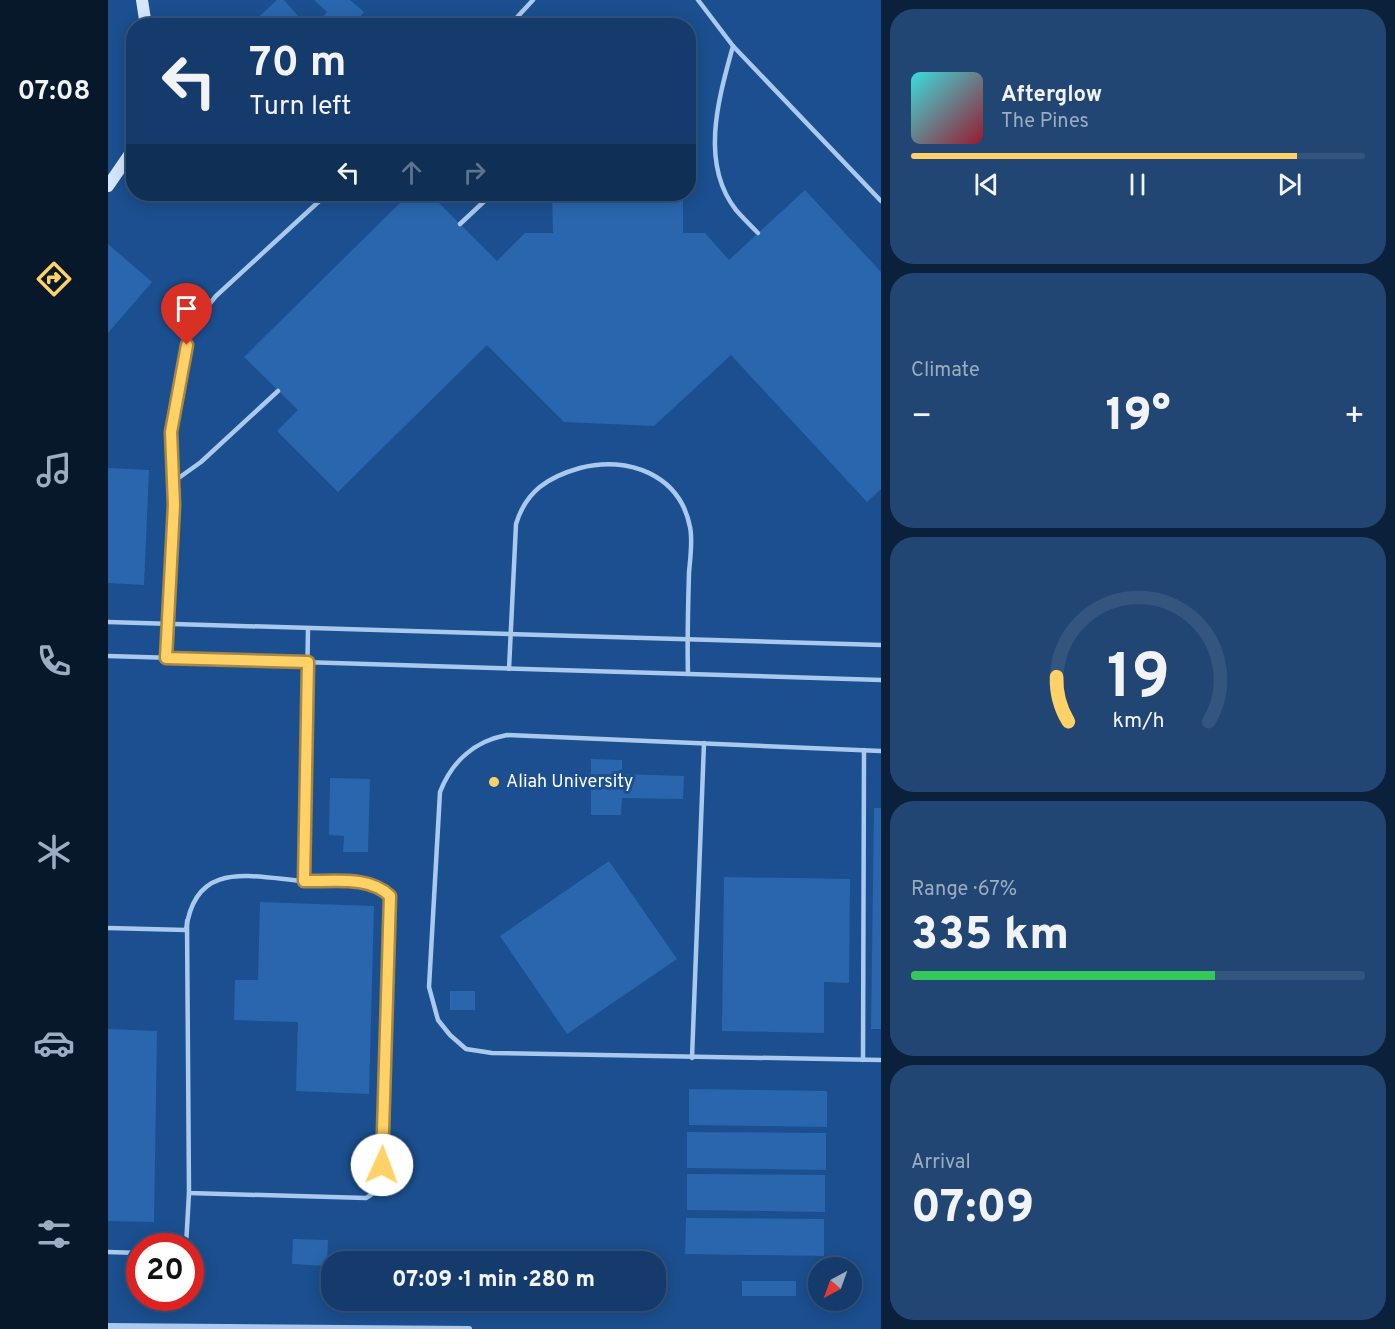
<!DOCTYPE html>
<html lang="en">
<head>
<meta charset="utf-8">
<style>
	:root { --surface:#143b6b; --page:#214673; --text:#f1f3f6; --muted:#9dadc1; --line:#33557e; --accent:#ffd166 }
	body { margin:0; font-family:Overpass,sans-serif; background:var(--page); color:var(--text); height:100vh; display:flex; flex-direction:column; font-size:22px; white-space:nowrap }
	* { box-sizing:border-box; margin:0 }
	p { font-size:20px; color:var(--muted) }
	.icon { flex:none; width:33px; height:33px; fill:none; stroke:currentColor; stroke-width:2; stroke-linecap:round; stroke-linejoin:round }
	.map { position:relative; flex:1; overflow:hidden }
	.drawer { display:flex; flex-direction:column; gap:9px; padding:9px; background:#0b203b; width:514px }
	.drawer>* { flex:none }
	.banner { position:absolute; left:18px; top:18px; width:570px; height:183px; border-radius:24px; box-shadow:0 3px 15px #0003,0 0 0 2px var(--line); background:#143b6b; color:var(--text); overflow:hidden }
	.needle { width:39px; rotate:221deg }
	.buttons { position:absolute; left:700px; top:1257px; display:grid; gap:12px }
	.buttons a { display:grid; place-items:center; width:54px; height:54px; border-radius:50%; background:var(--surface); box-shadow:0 3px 15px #0003,0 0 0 2px var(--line); font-size:30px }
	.speed { position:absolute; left:18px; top:1233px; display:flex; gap:12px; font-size:30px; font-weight:700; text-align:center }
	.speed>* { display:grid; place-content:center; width:78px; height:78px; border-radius:50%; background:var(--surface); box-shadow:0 3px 15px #0003,0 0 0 2px var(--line); line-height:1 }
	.speed .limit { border:9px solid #d22; background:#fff; color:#111 }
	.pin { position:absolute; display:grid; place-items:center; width:51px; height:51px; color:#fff; margin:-62px -26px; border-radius:50% 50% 50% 0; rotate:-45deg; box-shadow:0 0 6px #0007 }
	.pin .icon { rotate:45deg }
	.me { position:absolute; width:66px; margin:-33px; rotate:2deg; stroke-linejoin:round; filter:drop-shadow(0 0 4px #0008) }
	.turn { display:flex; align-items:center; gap:21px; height:126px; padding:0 24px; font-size:27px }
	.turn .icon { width:78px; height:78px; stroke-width:2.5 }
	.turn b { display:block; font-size:42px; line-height:51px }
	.lanes { display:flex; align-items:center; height:57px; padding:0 24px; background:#0003; justify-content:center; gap:30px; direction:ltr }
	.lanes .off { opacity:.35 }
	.big { font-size:45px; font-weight:800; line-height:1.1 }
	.drawer .card { flex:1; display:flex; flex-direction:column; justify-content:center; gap:9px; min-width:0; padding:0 21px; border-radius:24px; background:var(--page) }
	.drawer .dial { align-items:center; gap:0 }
	.dial svg { height:156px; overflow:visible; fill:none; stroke:var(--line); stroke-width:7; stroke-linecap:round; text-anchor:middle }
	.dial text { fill:var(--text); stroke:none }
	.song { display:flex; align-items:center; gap:18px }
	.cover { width:72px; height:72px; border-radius:9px; background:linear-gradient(135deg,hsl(180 70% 55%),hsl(350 70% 35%)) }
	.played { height:6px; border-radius:3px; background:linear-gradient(90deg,var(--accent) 85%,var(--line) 85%) }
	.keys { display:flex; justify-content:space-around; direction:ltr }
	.heat { display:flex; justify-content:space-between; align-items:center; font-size:33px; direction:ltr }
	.charge { height:9px; border-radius:4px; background:linear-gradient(90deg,#34c759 67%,var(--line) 0) }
	.trip { position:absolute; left:213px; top:1251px; width:345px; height:60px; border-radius:24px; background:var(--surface); box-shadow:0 3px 15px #0003,0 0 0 2px var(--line); font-weight:800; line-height:60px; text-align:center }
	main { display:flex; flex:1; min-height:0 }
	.tabs { display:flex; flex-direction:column; width:108px; justify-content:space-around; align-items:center; background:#08182b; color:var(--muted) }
	.tabs .icon { width:42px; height:42px }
	.tabs .selected { color:var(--accent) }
	.tabs b { font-size:27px; color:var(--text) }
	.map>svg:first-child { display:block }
</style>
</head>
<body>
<main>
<nav class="tabs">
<b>07:08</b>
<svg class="icon selected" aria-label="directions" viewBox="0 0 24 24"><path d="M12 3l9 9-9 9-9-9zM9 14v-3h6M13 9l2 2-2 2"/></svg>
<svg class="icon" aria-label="music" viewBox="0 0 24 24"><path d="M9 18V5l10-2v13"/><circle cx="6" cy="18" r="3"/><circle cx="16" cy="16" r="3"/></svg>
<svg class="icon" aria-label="phone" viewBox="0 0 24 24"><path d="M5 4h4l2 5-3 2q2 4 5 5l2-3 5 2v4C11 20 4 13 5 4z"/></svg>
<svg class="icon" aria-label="climate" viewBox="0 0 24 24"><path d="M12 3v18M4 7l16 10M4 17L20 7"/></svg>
<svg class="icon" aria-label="car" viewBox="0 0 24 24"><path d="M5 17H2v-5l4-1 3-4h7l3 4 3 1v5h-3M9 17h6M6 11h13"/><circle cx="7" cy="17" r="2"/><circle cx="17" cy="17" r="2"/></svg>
<svg class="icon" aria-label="filters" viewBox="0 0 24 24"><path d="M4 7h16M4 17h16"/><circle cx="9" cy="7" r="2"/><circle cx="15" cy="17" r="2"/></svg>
</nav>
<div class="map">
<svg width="773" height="1329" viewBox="0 0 773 1329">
	<rect width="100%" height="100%" fill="#1b4f8f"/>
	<g fill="#2a66ad">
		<polygon points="169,0 176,0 199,26 141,26"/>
		<polygon points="206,0 242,0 256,12 244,26 206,26 219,12"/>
		<polygon points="697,190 773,272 773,489 759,502 623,355 546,426 456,422 379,345 230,492 169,431 190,410 136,357 301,194 322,194 389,261 417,233 445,233 444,194 575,194 575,233 597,233 621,260"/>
		<polygon points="0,244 44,282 0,333"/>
		<polygon points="0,468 41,470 36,585 0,583"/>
		<polygon points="483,759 514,760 514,774 576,776 575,799 514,798 513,815 483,815"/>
		<polygon points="222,778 262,779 260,852 235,852 236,836 221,835"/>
		<polygon points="766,808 773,808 773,1029 763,1029"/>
		<polygon points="501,861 569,959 459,1034 392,936"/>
		<polygon points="616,877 742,879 741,983 716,982 716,1033 614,1031"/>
		<polygon points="152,902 266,906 261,1094 188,1091 190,1022 126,1020 127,980 150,980"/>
		<rect x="342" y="991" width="25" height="19"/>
		<polygon points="0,1029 49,1031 46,1222 0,1221"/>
		<polygon points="581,1089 719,1091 719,1127 581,1125"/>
		<polygon points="579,1132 718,1133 718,1170 579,1168"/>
		<polygon points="579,1174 717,1175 717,1212 579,1210"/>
		<polygon points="578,1218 716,1219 716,1256 577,1254"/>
		<polygon points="185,1239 220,1240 219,1266 184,1264"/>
		<rect x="634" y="1281" width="54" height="15"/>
	</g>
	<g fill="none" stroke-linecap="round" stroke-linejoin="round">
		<g stroke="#a9c9ee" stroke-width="4.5">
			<polyline points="590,0 625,46 773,201"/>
			<polyline points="401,26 425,0"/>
			<path d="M625 46C611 97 591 163 628 210 635 218 643 226 650 233"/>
			<polyline points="352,224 384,194"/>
			<polyline points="65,482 93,462 170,391"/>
			<polyline points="0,622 773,645"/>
			<polyline points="0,656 773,680"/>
			<polyline points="58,658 66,505 63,432 81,329 108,296 219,194"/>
			<path d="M401 669 408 524C418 491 440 477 472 468 520 455 572 475 582 527 585 541 582 559 581 573 580 607 579 640 580 674"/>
			<path d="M773 751 399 735C367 741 344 761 332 792L321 987 330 1020 342 1035 358 1049 384 1053 773 1060"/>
			<path d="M79 921 81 1193 258 1198C273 1190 273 1180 274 1165L282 896C261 875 223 882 196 881"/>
			<path d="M0 928 78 930C87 859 143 877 196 881L200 628"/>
			<polyline points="584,1058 596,743"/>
			<polyline points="755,1060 756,750"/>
			<polyline points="78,1246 81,1193"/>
			<polyline points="0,1252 32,1253"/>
		</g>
		<polyline stroke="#a9c9ee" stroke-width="6" points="0,1326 361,1329"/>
		<g stroke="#d6e6fa" stroke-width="12">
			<polyline points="34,0 38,26"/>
			<polyline points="0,186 26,148"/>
		</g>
	</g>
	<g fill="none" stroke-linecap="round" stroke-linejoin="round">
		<g stroke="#a68842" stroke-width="15">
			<path id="route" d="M79 345 63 432 66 505 58 658 200 662 196 881C223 882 261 875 282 896L274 1165"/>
		</g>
		<use href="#route" stroke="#ffd166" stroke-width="10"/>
	</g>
	<circle fill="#ffd166" stroke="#1b4f8f" stroke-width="2" cx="386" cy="782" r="6"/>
	<g text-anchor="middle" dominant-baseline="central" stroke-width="6" stroke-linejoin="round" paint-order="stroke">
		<g font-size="18" fill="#fff" stroke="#1b4f8f" text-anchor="start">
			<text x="398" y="782">Aliah University</text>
		</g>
	</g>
</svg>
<div class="buttons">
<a><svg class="needle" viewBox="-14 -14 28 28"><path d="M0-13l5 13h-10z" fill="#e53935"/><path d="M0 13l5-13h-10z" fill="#9dadc1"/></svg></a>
</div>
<div class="speed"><div class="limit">20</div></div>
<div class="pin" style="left:79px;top:345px;background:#d93025"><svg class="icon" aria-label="arrive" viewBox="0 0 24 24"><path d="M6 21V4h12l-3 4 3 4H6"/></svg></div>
<svg class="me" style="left:274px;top:1165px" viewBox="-20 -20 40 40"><circle r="19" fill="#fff"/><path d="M0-13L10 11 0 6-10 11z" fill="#ffd166"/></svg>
<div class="trip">07:09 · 1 min · 280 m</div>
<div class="banner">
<div class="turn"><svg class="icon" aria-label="left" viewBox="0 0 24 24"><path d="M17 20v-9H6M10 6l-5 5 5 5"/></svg><div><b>70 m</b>Turn left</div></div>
<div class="lanes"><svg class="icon" aria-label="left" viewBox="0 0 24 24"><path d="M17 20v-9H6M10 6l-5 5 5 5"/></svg><svg class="icon off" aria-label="ahead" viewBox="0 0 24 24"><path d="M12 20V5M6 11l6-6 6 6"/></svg><svg class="icon off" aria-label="right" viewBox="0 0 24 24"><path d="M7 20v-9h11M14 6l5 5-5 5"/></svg></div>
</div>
</div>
<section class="drawer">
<div class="card">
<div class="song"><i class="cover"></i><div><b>Afterglow</b><p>The Pines</p></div></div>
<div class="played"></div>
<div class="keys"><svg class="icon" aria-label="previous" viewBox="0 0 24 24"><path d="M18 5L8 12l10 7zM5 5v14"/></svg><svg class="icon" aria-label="pause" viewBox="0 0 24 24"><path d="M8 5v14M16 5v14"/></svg><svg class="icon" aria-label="next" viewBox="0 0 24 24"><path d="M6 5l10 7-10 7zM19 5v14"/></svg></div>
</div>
<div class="card"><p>Climate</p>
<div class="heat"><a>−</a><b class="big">19°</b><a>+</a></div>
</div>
<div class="card dial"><svg viewBox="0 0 100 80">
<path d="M14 69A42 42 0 1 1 86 69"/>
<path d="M14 69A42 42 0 0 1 8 46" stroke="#ffd166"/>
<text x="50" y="56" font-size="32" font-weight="700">19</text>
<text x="50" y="72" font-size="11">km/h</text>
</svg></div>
<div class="card"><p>Range · 67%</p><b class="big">335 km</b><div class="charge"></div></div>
<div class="card"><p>Arrival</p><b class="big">07:09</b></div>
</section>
</main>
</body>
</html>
